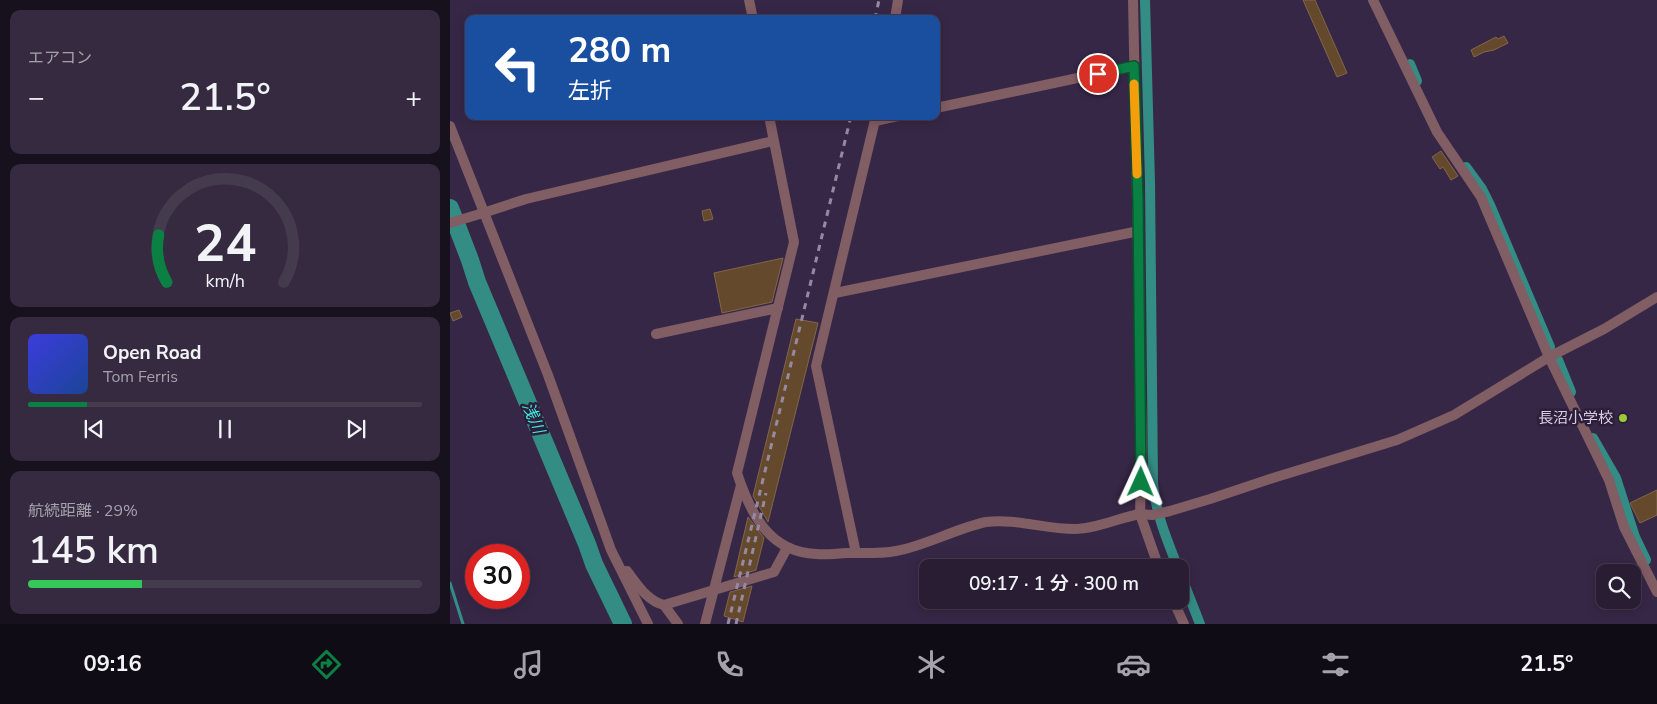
<!DOCTYPE html>
<html lang="ja">
<head>
<meta charset="utf-8">
<style>
	:root { --surface:#291d34; --page:#352a40; --text:#f1f3f6; --muted:#a5a2ac; --line:#453b4f; --accent:#0b8043 }
	body { margin:0; font-family:"Nunito Sans","Noto Sans JP",sans-serif; background:var(--page); color:var(--text); height:100vh; display:flex; flex-direction:column; font-size:19px; white-space:nowrap }
	* { box-sizing:border-box; margin:0 }
	p { font-size:16px; color:var(--muted) }
	.icon { flex:none; width:28px; height:28px; fill:none; stroke:currentColor; stroke-width:2; stroke-linecap:round; stroke-linejoin:round }
	.map { position:relative; flex:1; overflow:hidden }
	.panel { display:flex; flex-direction:column; gap:10px; padding:10px; background:#17101d; width:450px }
	.panel>* { flex:none }
	.top-card { position:absolute; left:15px; top:15px; width:475px; height:105px; border-radius:10px; box-shadow:0 2px 12px #0003,0 0 0 1px var(--line); background:#1a4fa0; color:#fff; overflow:hidden }
	.buttons { position:absolute; left:1146px; top:564px; display:grid; gap:10px }
	.buttons a { display:grid; place-items:center; width:45px; height:45px; border-radius:10px; background:var(--surface); box-shadow:0 2px 12px #0003,0 0 0 1px var(--line); font-size:25px }
	.speed { position:absolute; left:15px; top:544px; display:flex; gap:10px; font-size:25px; font-weight:700; text-align:center }
	.speed>* { display:grid; place-content:center; width:65px; height:65px; border-radius:50%; background:var(--surface); box-shadow:0 2px 12px #0003,0 0 0 1px var(--line); line-height:1 }
	.speed .limit { border:8px solid #d22; background:#fff; color:#111 }
	.pin { position:absolute; display:grid; place-items:center; width:42px; height:42px; color:#fff; margin:-21px; border:2px solid #fff; border-radius:50%; box-shadow:0 1px 5px #0007 }
	.me { position:absolute; width:55px; margin:-28px; rotate:1deg; stroke-linejoin:round; filter:drop-shadow(0 0 4px #0008) }
	.turn { display:flex; align-items:center; gap:18px; height:105px; padding:0 20px; font-size:22px }
	.turn .icon { width:65px; height:65px; stroke-width:2.5 }
	.turn b { display:block; font-size:35px; line-height:42px }
	.big { font-size:38px; font-weight:600; line-height:1.1 }
	.panel .card { flex:1; display:flex; flex-direction:column; justify-content:center; gap:8px; min-width:0; padding:0 18px; border-radius:10px; background:var(--page) }
	.panel .dial { align-items:center; gap:0 }
	.dial svg { height:130px; overflow:visible; fill:none; stroke:var(--line); stroke-width:7; stroke-linecap:round; text-anchor:middle }
	.dial text { fill:var(--text); stroke:none }
	.song { display:flex; align-items:center; gap:15px }
	.cover { width:60px; height:60px; border-radius:8px; background:linear-gradient(135deg,hsl(240 70% 55%),hsl(220 70% 35%)) }
	.played { height:5px; border-radius:2px; background:linear-gradient(90deg,var(--accent) 15%,var(--line) 15%) }
	.keys { display:flex; justify-content:space-around; direction:ltr }
	.heat { display:flex; justify-content:space-between; align-items:center; font-size:28px; direction:ltr }
	.charge { height:8px; border-radius:4px; background:linear-gradient(90deg,#34c759 29%,var(--line) 0) }
	.trip { position:absolute; left:469px; top:559px; width:270px; height:50px; border-radius:10px; background:var(--surface); box-shadow:0 2px 12px #0003,0 0 0 1px var(--line); font-weight:600; line-height:50px; text-align:center }
	.menu { display:flex; height:80px; justify-content:space-around; align-items:center; background:#100c15; color:var(--muted) }
	.menu .icon { width:35px; height:35px }
	.menu .on { color:var(--accent) }
	.menu b { font-size:22px; color:var(--text) }
	main { display:flex; flex:1; min-height:0 }
	.map>svg:first-child { display:block }
</style>
</head>
<body>
<main>
<section class="panel">
<div class="card"><p>エアコン</p>
<div class="heat"><a>−</a><b class="big">21.5°</b><a>+</a></div>
</div>
<div class="card dial"><svg viewBox="0 0 100 80">
<path d="M14 69A42 42 0 1 1 86 69"/>
<path d="M14 69A42 42 0 0 1 9 40" stroke="#0b8043"/>
<text x="50" y="56" font-size="32" font-weight="700">24</text>
<text x="50" y="72" font-size="11">km/h</text>
</svg></div>
<div class="card">
<div class="song"><i class="cover"></i><div><b>Open Road</b><p>Tom Ferris</p></div></div>
<div class="played"></div>
<div class="keys"><svg class="icon" aria-label="previous" viewBox="0 0 24 24"><path d="M18 5L8 12l10 7zM5 5v14"/></svg><svg class="icon" aria-label="pause" viewBox="0 0 24 24"><path d="M8 5v14M16 5v14"/></svg><svg class="icon" aria-label="next" viewBox="0 0 24 24"><path d="M6 5l10 7-10 7zM19 5v14"/></svg></div>
</div>
<div class="card"><p>航続距離 · 29%</p><b class="big">145 km</b><div class="charge"></div></div>
</section>
<div class="map">
<svg width="1207" height="624" viewBox="0 0 1207 624">
	<rect width="100%" height="100%" fill="#372746"/>
	<g fill="none" stroke-linecap="round" stroke-linejoin="round">
		<polyline stroke="#338d84" stroke-width="3" points="0,583 13,624"/>
		<g stroke="#338d84" stroke-width="10">
			<path d="M695 0 700 182 703 484C706 514 717 540 728 568"/>
			<polyline points="960,64 967,81"/>
			<polyline points="1016,167 1032,189 1040,205 1100,347"/>
			<polyline points="1108,360 1121,392"/>
			<polyline points="1143,438 1166,478 1185,537 1196,560"/>
			<polyline points="730,573 750,624"/>
		</g>
		<polyline stroke="#338d84" stroke-width="18" points="0,208 20,260 27,282 137,544 144,564 173,624"/>
	</g>
	<g fill="#64492c" stroke="#836648">
		<polygon points="853,0 865,0 897,73 887,77"/>
		<polygon points="1054,36 1058,43 1044,50 1034,52 1024,57 1021,50 1046,37 1048,39"/>
		<polygon points="991,151 1008,176 1001,180 993,167 990,169 982,157"/>
		<polygon points="260,209 263,219 254,221 252,211"/>
		<polygon points="333,258 322,302 272,313 264,273"/>
		<polygon points="9,310 12,317 3,321 0,313"/>
		<polygon points="346,319 368,323 318,522 303,496"/>
		<polygon points="1207,490 1207,515 1190,523 1180,503"/>
		<polygon points="298,517 314,538 306,570 284,577"/>
		<polygon points="302,586 293,622 274,616 280,592"/>
	</g>
	<g fill="none" stroke-linecap="round" stroke-linejoin="round">
		<g stroke="#815d64" stroke-width="10">
			<polyline points="683,0 692,450 690,514 702,515 720,511 760,499 823,478 947,440 1004,415 1099,357 1154,329 1207,297"/>
			<polyline points="923,0 987,132 1031,197 1099,357 1159,480 1174,527 1207,592"/>
			<polyline points="486,108 684,66"/>
			<polyline points="425,121 448,116"/>
			<polyline points="0,126 98,375 161,550 198,624"/>
			<polyline points="33,213 76,199 323,141"/>
			<polyline points="385,293 689,231"/>
			<polyline points="206,334 328,308"/>
			<path d="M177 571C187 584 197 601 214 605L324 572 337 548"/>
			<polyline points="214,605 228,624"/>
			<polyline points="255,624 291,485"/>
		</g>
		<g stroke="#815d64" stroke-width="10">
			<polyline points="299,0 303,19"/>
			<polyline points="445,19 448,0"/>
			<path d="M319 116 344 242 287 473C300 512 318 552 366 554 376 555 386 554 396 553 412 553 430 554 446 551 475 546 507 528 536 522 563 518 596 529 624 529 646 529 668 518 690 514L709 568"/>
			<polyline points="0,223 33,213"/>
			<polyline points="406,553 366,366 426,116"/>
			<polyline points="723,600 734,624"/>
		</g>
		<g stroke="#958aa2" stroke-width="3" stroke-dasharray="6 6" stroke-linecap="butt">
			<polyline points="425,19 429,0"/>
			<polyline points="278,624 401,116"/>
			<polyline points="286,624 316,493"/>
		</g>
	</g>
	<g fill="none" stroke-linecap="round" stroke-linejoin="round">
		<g stroke="#07532c" stroke-width="12">
			<polyline id="route" points="648,74 684,66 688,201 691,482"/>
		</g>
		<use href="#route" stroke="#0b8043" stroke-width="9"/>
		<polyline stroke="#f59e0b" stroke-width="9" points="684,84 687,174"/>
	</g>
	<circle fill="#9acb34" stroke="#2d1e3b" stroke-width="2" cx="1173" cy="418" r="5"/>
	<g text-anchor="middle" dominant-baseline="central" stroke-width="5" stroke-linejoin="round" paint-order="stroke">
		<g font-size="15" fill="#d7cee2" stroke="#2d1e3b" text-anchor="end">
			<text x="1163" y="418">長沼小学校</text>
		</g>
		<g font-size="16" font-style="italic" fill="#3febdc" stroke="#2d1e3b">
			<text transform="translate(83 418) rotate(67)">浅川</text>
		</g>
	</g>
</svg>
<div class="buttons">
<a><svg class="icon" aria-label="search" viewBox="0 0 24 24"><circle cx="10" cy="10" r="6"/><path d="M15 15l6 6"/></svg></a>
</div>
<div class="speed"><div class="limit">30</div></div>
<div class="pin" style="left:648px;top:74px;background:#d93025"><svg class="icon" aria-label="arrive" viewBox="0 0 24 24"><path d="M6 21V4h12l-3 4 3 4H6"/></svg></div>
<svg class="me" style="left:691px;top:482px" viewBox="-20 -20 40 40"><path d="M0-17L14 15 0 8-14 15z" fill="#0b8043" stroke="#fff" stroke-width="4"/></svg>
<div class="trip">09:17 · 1 分 · 300 m</div>
<div class="top-card">
<div class="turn"><svg class="icon" aria-label="left" viewBox="0 0 24 24"><path d="M17 20v-9H6M10 6l-5 5 5 5"/></svg><div><b>280 m</b>左折</div></div>
</div>
</div>
</main>
<nav class="menu">
<b>09:16</b>
<svg class="icon on" aria-label="directions" viewBox="0 0 24 24"><path d="M12 3l9 9-9 9-9-9zM9 14v-3h6M13 9l2 2-2 2"/></svg>
<svg class="icon" aria-label="music" viewBox="0 0 24 24"><path d="M9 18V5l10-2v13"/><circle cx="6" cy="18" r="3"/><circle cx="16" cy="16" r="3"/></svg>
<svg class="icon" aria-label="phone" viewBox="0 0 24 24"><path d="M5 4h4l2 5-3 2q2 4 5 5l2-3 5 2v4C11 20 4 13 5 4z"/></svg>
<svg class="icon" aria-label="climate" viewBox="0 0 24 24"><path d="M12 3v18M4 7l16 10M4 17L20 7"/></svg>
<svg class="icon" aria-label="car" viewBox="0 0 24 24"><path d="M5 17H2v-5l4-1 3-4h7l3 4 3 1v5h-3M9 17h6M6 11h13"/><circle cx="7" cy="17" r="2"/><circle cx="17" cy="17" r="2"/></svg>
<svg class="icon" aria-label="filters" viewBox="0 0 24 24"><path d="M4 7h16M4 17h16"/><circle cx="9" cy="7" r="2"/><circle cx="15" cy="17" r="2"/></svg>
<b>21.5°</b>
</nav>
</body>
</html>
